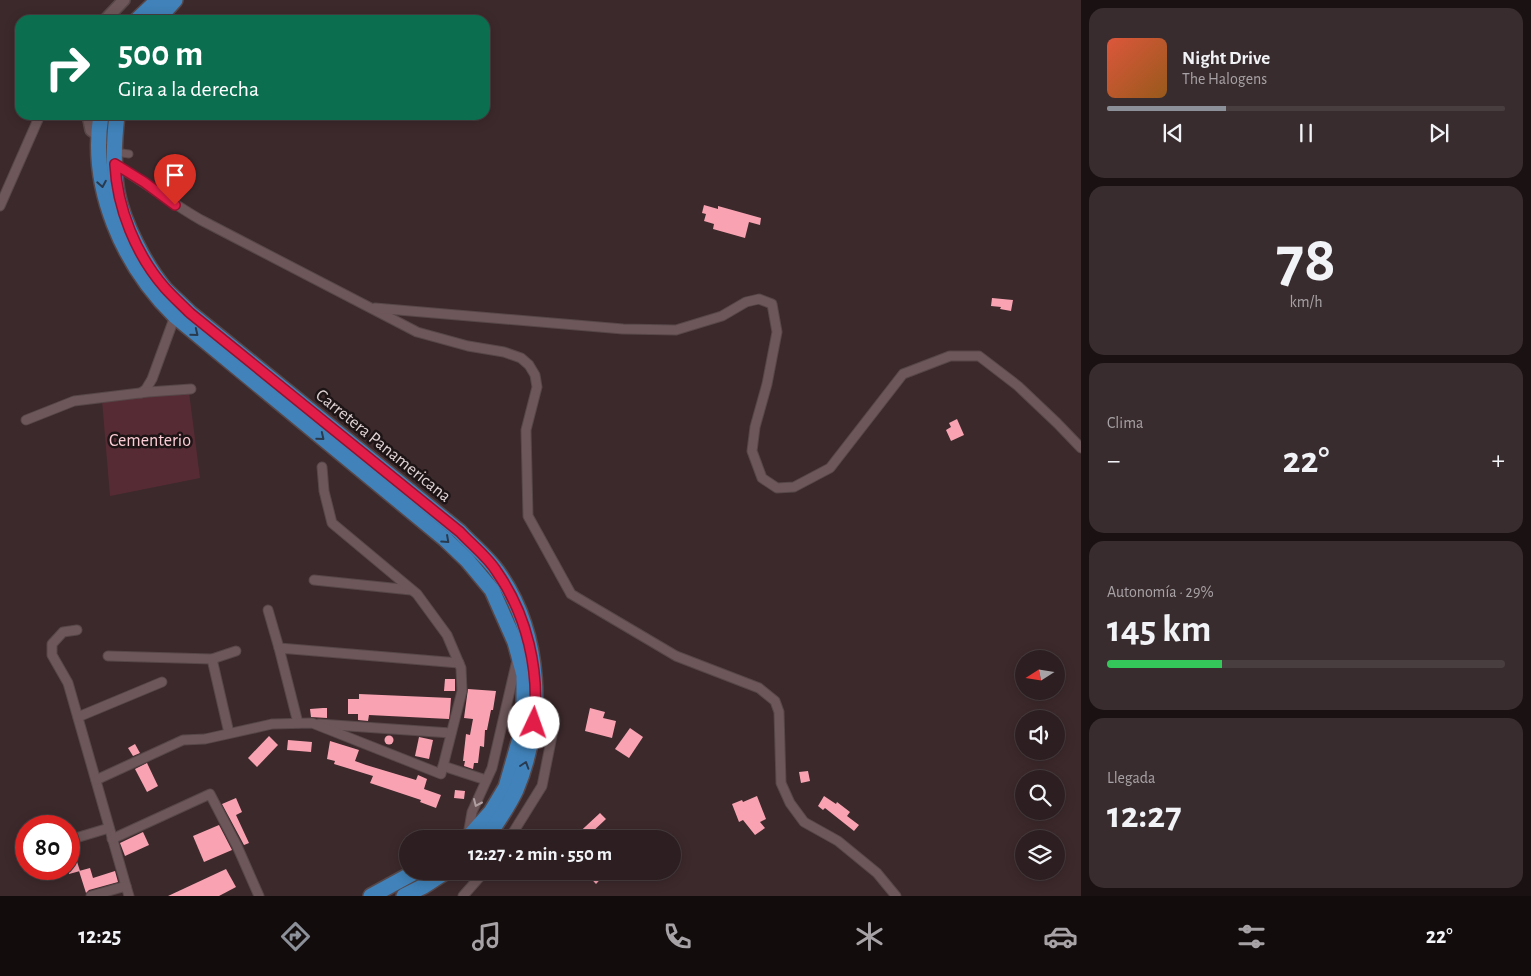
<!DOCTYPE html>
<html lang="es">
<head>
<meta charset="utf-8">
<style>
	:root { --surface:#2d1f21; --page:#392c2e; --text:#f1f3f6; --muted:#a7a2a5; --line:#483d3f; --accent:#8c9099 }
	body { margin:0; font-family:"Alegreya Sans",sans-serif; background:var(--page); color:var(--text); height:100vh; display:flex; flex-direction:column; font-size:19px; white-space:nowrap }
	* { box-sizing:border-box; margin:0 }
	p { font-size:16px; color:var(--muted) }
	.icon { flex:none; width:28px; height:28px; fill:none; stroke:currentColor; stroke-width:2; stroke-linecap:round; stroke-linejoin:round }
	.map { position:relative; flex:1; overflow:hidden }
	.drawer { display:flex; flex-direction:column; gap:8px; padding:8px; background:#191112; width:450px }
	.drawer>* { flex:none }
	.top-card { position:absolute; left:15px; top:15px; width:475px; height:105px; border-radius:15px; box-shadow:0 2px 12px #0003,0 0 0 1px var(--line); background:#0b6e4f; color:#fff; overflow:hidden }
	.needle { width:32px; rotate:258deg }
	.fabs { position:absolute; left:1015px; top:650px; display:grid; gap:10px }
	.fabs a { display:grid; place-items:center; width:50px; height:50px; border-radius:50%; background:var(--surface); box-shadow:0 2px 12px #0003,0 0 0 1px var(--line); font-size:25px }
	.speed { position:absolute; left:15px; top:815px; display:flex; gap:10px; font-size:25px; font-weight:700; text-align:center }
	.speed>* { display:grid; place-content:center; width:65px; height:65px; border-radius:50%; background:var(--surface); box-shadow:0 2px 12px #0003,0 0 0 1px var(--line); line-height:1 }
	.speed .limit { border:8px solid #d22; background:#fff; color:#111 }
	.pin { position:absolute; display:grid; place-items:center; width:42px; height:42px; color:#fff; margin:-51px -21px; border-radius:50% 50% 50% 0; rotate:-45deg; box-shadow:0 0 5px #0007 }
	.pin .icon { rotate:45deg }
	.me { position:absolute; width:55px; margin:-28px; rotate:3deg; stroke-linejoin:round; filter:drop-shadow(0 0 4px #0008) }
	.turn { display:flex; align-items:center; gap:18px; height:105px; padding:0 20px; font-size:22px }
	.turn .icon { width:65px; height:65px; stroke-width:2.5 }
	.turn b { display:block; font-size:35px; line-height:42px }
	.big { font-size:38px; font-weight:700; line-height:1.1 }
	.drawer .tile { flex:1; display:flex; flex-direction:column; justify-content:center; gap:8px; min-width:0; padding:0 18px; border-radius:15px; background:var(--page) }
	.drawer .dial { align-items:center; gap:0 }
	.dial b { font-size:65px; line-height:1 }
	.song { display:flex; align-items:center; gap:15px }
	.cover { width:60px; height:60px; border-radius:8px; background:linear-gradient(135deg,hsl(10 70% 55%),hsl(30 70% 35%)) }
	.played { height:5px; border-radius:2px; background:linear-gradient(90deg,var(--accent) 30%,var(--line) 30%) }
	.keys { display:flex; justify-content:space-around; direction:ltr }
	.heat { display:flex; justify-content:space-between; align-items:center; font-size:28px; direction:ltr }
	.charge { height:8px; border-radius:4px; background:linear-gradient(90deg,#34c759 29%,var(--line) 0) }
	.trip { position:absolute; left:399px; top:830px; width:282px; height:50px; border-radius:25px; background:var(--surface); box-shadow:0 2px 12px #0003,0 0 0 1px var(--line); font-weight:700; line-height:50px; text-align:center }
	.tabs { display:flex; height:80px; justify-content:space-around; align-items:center; background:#120c0d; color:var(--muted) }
	.tabs .icon { width:35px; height:35px }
	.tabs .active { color:var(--accent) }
	.tabs b { font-size:22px; color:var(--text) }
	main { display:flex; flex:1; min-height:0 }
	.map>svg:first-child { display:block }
</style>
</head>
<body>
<main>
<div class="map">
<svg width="1081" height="896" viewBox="0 0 1081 896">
	<rect width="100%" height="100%" fill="#3c292c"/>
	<polygon fill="#562b34" points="189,392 200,478 110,496 102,400"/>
	<g fill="#f9a3b2">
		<polygon points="704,205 718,209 718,206 761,218 760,225 749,222 745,238 713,229 714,224 704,221 706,214 702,213"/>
		<polygon points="992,298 1013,300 1011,311 1000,309 1001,307 991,306"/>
		<polygon points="957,419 964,435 951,441 946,430 951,427 949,423"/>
		<polygon points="445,679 455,679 455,691 444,691"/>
		<polygon points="468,689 496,691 493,710 491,710 487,730 485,730 484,747 480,746 478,763 474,763 473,769 464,766 465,761 463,761 466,734 470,735 473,719 464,718"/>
		<polygon points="359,694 451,698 450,711 449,719 369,715 368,721 358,720 358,714 348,714 348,699 359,699"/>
		<polygon points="323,708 327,708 327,718 311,717 310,709"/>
		<polygon points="590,708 605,712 603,718 616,721 612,738 585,731"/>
		<polygon points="630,728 643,737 629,758 615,749"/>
		<circle cx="389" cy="740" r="4.5"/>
		<polygon points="269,736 278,745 257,767 248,758"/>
		<polygon points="419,737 433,740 429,759 415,756"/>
		<polygon points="288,740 312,742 311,752 287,750"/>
		<polygon points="330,741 359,750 355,761 366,765 416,780 418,775 427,779 424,789 441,795 436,808 420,802 421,800 370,783 373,776 334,764 335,761 327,759"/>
		<polygon points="135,744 140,753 133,756 128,748"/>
		<polygon points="147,763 158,786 147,792 135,769"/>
		<polygon points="808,771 810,781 801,783 799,772"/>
		<polygon points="455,790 465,791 464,799 454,798"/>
		<polygon points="757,796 766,819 760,822 765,828 755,835 743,820 739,822 732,804 742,800 743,802"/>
		<polygon points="824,796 836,804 837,802 850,812 847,816 859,825 854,831 825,808 823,810 818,806"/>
		<polygon points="236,798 242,812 236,815 249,843 244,845 222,804"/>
		<polygon points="600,813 606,819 589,835 592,839 572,839"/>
		<polygon points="219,825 232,850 204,862 193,836"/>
		<polygon points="143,832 149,845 125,856 120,843"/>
		<polygon points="69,846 72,846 80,871 69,874"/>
		<polygon points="90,868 93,878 115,871 118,882 89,890 86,893 79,871"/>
		<polygon points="226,869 236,887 219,896 168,896"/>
		<polygon points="584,871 608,871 596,884"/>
	</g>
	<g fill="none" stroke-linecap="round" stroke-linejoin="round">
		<g stroke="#574749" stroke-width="9">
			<polyline id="pedestrian" points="115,152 129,154"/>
		</g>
		<g stroke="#574749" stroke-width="11">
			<g id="minor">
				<path d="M115 165C145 182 171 203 201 220L417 332 468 346 504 352 521 358 529 365 535 375 537 387 526 430 528 516 571 594 676 656 759 688 775 701 779 712 781 783 790 803 804 822 838 841 877 873 896 896"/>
				<polyline points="0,206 40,115"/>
				<polyline points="375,308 623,329 676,330 722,316 746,302 759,299 772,304 777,332 767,384 755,427 752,451 762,478 777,488 794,487 830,468 903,374 950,356 979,356 1018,386 1057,423 1081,448"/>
				<polyline points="141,393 146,389 152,379 175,316"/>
				<polyline points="26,420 74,401 148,392 191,389"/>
				<polyline points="314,580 411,590"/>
				<polyline points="268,610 279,648"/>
				<polyline points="77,630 63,632 52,644 52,655 68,683 126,886"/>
				<polyline points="108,656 212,659 236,651"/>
				<polyline points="212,659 229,733"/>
				<polyline points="78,717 162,682"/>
				<polyline points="298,723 279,648 459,663"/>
				<polyline points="319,724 451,733"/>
				<polyline points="443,766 486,780"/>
				<polyline points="96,780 183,740 205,739 272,724 312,723 441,774 462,691 461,668 447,635 417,594 332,523 324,491 322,467"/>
				<polyline points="468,835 472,812 492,768 517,660"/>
				<polyline points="112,839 210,794 237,846 259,896"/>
				<polyline points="509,839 542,786 552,736 536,707"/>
				<polyline points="69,840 109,828"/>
				<polyline points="91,896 126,886 129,896"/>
				<polyline points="463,896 485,871"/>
			</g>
		</g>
		<g stroke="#574749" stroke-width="14">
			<g id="tertiary">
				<polyline points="105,20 124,0"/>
				<polyline points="88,115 91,130 98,135 101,143"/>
			</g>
		</g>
		<g stroke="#574749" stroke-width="18">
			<g id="trunk">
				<polyline points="137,20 158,0"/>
				<polyline points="157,20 175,0"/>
				<path d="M101 115C89 188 123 265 175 316L445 539 467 560 492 590 515 642 524 675V710L520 738 506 787 491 812 467 839"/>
				<path d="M117 115C114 140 113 168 117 192 123 223 145 265 165 289 173 297 182 305 190 313L460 532C472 545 487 557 497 571 542 634 545 720 516 790 508 807 497 823 486 839"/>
				<polyline points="371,896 417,871"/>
				<polyline points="404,896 424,886 447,871"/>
			</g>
		</g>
		<use href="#pedestrian" stroke="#6d575a" stroke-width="7"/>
		<use href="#minor" stroke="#6d575a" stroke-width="9"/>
		<use href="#tertiary" stroke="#6d575a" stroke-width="11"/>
		<use href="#trunk" stroke="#4082b9" stroke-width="15"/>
	</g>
	<defs><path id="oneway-chevron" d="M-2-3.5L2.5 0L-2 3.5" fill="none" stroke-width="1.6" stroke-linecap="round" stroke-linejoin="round" transform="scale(1.25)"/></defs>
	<g stroke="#293a4f">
		<use href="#oneway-chevron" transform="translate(102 184) rotate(80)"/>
		<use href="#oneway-chevron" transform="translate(195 333) rotate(39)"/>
		<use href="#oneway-chevron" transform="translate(321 437) rotate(39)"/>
		<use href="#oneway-chevron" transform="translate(446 540) rotate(42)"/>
		<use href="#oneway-chevron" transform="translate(525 765) rotate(-72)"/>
	</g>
	<use stroke="#b1a0a3" href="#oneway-chevron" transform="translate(477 803) rotate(114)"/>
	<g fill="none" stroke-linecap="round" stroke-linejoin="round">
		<g stroke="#92132f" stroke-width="12">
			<path id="route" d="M175 205 144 182 115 164C117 208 136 255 165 288 173 297 182 305 190 313L460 532C472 545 488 557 497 572 527 615 540 671 534 723"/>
		</g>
		<use href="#route" stroke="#e11d48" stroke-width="9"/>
	</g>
	<g text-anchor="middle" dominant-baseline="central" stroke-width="5" stroke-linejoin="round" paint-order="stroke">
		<g font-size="18" fill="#fccdd4" stroke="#1d1416">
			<text x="150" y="441">Cementerio</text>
		</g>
		<g font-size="18" fill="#ded1d3" stroke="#1d1416">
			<text transform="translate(383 446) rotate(39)">Carretera Panamericana</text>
		</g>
	</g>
</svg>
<div class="fabs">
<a><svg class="needle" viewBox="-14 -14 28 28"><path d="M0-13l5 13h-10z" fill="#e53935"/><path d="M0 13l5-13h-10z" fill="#a7a2a5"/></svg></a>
<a><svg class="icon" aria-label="sound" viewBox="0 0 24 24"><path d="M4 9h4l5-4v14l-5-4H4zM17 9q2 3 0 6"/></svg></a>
<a><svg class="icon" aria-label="search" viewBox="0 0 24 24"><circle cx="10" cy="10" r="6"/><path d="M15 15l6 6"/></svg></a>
<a><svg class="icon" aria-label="layers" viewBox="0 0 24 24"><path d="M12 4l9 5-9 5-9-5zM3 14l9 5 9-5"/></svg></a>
</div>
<div class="speed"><div class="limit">80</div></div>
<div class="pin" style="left:175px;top:205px;background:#d93025"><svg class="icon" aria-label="arrive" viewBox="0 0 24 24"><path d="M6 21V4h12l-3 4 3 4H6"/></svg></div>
<svg class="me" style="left:534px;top:723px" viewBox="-20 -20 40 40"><circle r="19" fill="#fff"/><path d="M0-13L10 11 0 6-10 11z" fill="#e11d48"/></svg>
<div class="trip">12:27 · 2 min · 550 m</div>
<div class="top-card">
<div class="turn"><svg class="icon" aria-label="right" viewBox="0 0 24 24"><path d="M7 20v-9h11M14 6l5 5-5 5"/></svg><div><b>500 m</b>Gira a la derecha</div></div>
</div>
</div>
<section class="drawer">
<div class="tile">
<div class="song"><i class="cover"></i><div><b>Night Drive</b><p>The Halogens</p></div></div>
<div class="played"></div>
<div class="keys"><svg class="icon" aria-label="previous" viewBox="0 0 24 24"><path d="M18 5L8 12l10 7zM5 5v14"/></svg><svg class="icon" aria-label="pause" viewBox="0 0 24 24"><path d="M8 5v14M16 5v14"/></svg><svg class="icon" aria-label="next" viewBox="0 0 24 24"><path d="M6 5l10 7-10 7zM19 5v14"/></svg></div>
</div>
<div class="tile dial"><b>78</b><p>km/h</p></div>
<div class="tile"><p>Clima</p>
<div class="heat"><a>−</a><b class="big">22°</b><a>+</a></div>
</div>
<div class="tile"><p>Autonomía · 29%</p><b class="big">145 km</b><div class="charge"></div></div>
<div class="tile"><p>Llegada</p><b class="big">12:27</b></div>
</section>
</main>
<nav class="tabs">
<b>12:25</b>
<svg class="icon active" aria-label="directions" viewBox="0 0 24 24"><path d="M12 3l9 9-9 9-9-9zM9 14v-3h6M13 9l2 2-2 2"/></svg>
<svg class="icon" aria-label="music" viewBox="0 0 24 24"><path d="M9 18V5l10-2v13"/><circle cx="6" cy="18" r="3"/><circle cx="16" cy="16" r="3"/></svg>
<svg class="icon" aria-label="phone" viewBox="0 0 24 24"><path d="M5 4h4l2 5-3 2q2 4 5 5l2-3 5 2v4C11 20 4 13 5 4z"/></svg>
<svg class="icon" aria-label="climate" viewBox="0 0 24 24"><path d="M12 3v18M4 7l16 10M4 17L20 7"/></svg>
<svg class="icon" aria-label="car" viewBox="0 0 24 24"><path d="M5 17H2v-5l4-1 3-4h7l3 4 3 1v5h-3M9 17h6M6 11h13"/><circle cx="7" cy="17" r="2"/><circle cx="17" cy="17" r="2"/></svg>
<svg class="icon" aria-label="filters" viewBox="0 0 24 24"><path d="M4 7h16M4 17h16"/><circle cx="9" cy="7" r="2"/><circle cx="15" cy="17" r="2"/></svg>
<b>22°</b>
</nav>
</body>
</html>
